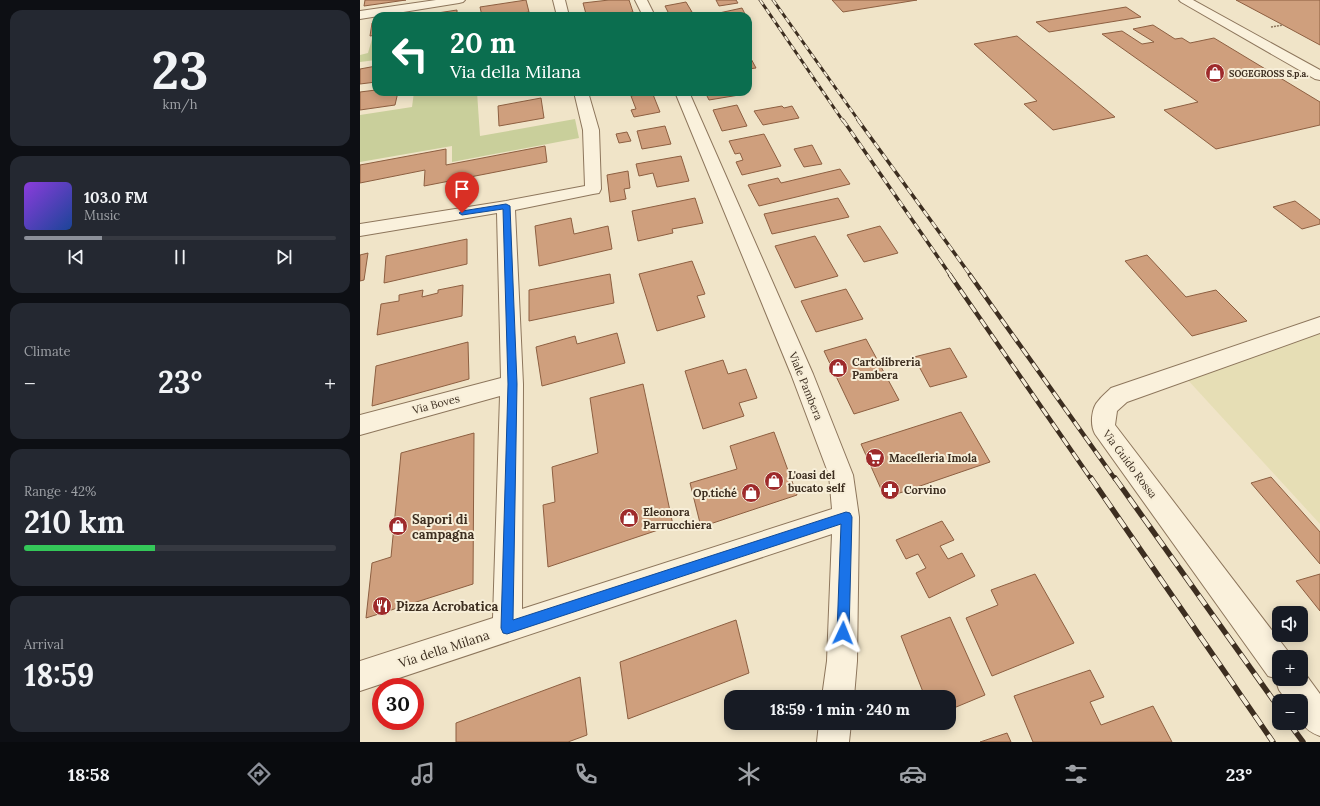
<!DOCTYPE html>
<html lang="en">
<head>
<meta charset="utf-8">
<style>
	:root { --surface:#171b24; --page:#242831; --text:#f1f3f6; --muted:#9ea1a6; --line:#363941; --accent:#8c9099 }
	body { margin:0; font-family:Lora,serif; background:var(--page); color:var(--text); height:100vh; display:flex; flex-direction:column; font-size:15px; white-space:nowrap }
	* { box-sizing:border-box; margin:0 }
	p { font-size:13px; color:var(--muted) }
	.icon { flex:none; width:22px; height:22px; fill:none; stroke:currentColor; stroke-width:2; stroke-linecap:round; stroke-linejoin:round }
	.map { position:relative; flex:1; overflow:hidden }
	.drawer { display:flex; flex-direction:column; gap:10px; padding:10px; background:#0d0f14; width:360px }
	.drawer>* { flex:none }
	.hud { position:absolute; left:12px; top:12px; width:380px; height:84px; border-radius:12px; box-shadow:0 2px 10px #0003; background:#0b6e4f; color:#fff; overflow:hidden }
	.controls { position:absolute; left:912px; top:606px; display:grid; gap:8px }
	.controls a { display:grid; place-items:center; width:36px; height:36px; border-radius:8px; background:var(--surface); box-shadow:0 2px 10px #0003; font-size:20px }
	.speed { position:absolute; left:12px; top:678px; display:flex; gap:8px; font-size:20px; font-weight:700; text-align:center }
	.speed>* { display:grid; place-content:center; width:52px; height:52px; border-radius:50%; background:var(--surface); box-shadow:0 2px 10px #0003; line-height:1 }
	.speed .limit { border:6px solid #d22; background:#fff; color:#111 }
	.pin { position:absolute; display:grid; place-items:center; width:34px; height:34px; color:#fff; margin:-41px -17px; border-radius:50% 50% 50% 0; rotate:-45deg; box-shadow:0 0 4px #0007 }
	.pin .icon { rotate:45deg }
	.me { position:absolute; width:44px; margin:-22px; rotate:2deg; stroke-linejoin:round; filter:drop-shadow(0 0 3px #0008) }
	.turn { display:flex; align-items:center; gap:14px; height:84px; padding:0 12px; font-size:18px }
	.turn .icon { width:52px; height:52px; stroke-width:2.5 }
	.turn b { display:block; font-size:28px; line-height:34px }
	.big { font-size:30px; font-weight:800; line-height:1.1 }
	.drawer .card { flex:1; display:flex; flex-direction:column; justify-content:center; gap:6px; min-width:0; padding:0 14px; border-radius:12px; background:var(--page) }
	.drawer .dial { align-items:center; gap:0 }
	.dial b { font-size:52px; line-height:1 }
	.song { display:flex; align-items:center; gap:12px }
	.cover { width:48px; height:48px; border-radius:6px; background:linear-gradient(135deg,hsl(270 70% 55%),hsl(220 70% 35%)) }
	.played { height:4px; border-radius:2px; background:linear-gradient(90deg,var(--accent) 25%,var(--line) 25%) }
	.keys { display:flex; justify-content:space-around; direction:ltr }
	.heat { display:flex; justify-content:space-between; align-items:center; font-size:22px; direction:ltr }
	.charge { height:6px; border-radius:3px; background:linear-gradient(90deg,#34c759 42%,var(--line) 0) }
	.trip { position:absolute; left:364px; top:690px; width:232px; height:40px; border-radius:12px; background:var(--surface); box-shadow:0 2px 10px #0003; font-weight:800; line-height:40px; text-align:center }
	.tab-bar { display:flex; height:64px; justify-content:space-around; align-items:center; background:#090b0e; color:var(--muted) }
	.tab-bar .icon { width:28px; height:28px }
	.tab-bar .selected { color:var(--accent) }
	.tab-bar b { font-size:18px; color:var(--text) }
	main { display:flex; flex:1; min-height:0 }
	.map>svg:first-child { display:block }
</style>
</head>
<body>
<main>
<section class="drawer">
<div class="card dial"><b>23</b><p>km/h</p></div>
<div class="card">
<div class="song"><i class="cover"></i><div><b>103.0 FM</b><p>Music</p></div></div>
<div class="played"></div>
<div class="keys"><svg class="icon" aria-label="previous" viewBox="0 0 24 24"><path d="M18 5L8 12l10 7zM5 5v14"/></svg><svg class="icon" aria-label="pause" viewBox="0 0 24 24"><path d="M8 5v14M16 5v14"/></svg><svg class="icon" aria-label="next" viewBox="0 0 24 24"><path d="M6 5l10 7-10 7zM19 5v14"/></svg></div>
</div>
<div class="card"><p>Climate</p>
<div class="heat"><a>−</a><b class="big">23°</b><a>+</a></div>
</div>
<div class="card"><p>Range · 42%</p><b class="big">210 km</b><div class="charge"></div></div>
<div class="card"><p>Arrival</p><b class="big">18:59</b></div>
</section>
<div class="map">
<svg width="960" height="742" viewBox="0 0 960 742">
	<rect width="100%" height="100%" fill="#f0e4c8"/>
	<polygon fill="#e6deb5" points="960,331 960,524 826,378"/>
	<g fill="#c9cf9b">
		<polygon points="16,38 16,60 0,62 0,55 8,53 12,39"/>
		<polygon points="54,92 117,92 120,136 215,119 219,138 92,162 92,146 0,162 0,115 52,107"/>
	</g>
	<g fill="#cf9f7d" stroke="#8d5f41">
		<polygon points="5,0 46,0 4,6"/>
		<polygon points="166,0 169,12 145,16 122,16 120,7"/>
		<polygon points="249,0 269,0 273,12 246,16 232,16 232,13 226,14 223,3"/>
		<polygon points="356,0 376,0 378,3 359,6"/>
		<polygon points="472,0 557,0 483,12"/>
		<polygon points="876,0 960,0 960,45 923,25"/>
		<polygon points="326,2 332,12 310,16 305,6"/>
		<polygon points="766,7 781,17 689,32 676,22"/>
		<polygon points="382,8 385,14 378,15 378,16 361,16 359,13"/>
		<polygon points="97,10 97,16 58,16"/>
		<polygon points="16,22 16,35 10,36 12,23"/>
		<polygon points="793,25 815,39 822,38 830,43 854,38 960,102 960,125 856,149 804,110 838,102 742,34 762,31 782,44 794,42 773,29"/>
		<polygon points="657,36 755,117 693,130 664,104 677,101 614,44"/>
		<polygon points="388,55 389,55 396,68 388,69"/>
		<polygon points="16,66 16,82 0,84 0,69"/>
		<polygon points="16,90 16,92 38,92 35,105 0,110 0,92"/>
		<polygon points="292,92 300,112 274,117 271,110 276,109 271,96"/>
		<polygon points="345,92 384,92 385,94 349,100"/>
		<polygon points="181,98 184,118 139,126 138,106"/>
		<polygon points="377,105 387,126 362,131 353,110"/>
		<polygon points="422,106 424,108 432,106 439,118 403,125 394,111"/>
		<polygon points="305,126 311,144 282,149 277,131"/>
		<polygon points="267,132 271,141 259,143 256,134"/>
		<polygon points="404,134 421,166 382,175 376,162 383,160 380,153 375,154 369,141"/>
		<polygon points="452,145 462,164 444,167 434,149"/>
		<polygon points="185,146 187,162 64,186 65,170 0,183 0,165 86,149 86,165"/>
		<polygon points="321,156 329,181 297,187 293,173 279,176 276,164"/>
		<polygon points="480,169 490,184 399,206 388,185 418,178 421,183"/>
		<polygon points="268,171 270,188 264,189 266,199 250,202 247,175"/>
		<polygon points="335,198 343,223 312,229 313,233 278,241 272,211"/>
		<polygon points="478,198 489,217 412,234 404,214"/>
		<polygon points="935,201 960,220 960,224 942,229 913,207"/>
		<polygon points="211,218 214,234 248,226 252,249 179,266 175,226"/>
		<polygon points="520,226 538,253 504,262 487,235"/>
		<polygon points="455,236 478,276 435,288 415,246"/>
		<polygon points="107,239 107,264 24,283 26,256"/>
		<polygon points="8,253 4,280 0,281 0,255"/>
		<polygon points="787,255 826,297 856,290 887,321 832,336 765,261"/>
		<polygon points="332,261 345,294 337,296 345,317 297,331 279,274"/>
		<polygon points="250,274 254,303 169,321 169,290"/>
		<polygon points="103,285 102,316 17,335 21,304 39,301 39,295 63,290 62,297 78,293 78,290"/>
		<polygon points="486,289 503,319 456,332 441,301"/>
		<polygon points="257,333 265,363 182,386 176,347 215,336 217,344"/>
		<polygon points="506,339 539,400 494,414 464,351"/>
		<polygon points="108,342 109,379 12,406 16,366"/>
		<polygon points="590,348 607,377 570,387 554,357"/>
		<polygon points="363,360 368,374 386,369 397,398 379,403 384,416 343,429 325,371"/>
		<polygon points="283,384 313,525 188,567 183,505 195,502 192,467 238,453 230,398"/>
		<polygon points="601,412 630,462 525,498 501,444"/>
		<polygon points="414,432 437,495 341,527 330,483 377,469 370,446"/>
		<polygon points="114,433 113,584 6,618 12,563 31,557 41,453"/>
		<polygon points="911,477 960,532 960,564 891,483"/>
		<polygon points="582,521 594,540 580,546 588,559 602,553 615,576 569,598 556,573 566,568 558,554 546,559 536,540"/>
		<polygon points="675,574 714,643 632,676 606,618 638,605 631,590"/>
		<polygon points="960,574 960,611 936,581"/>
		<polygon points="590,617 625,695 589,710 589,697 565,697 541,636"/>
		<polygon points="376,620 389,673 268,719 260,662"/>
		<polygon points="730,670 744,697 730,702 741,725 793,706 812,742 673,742 654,696"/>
		<polygon points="220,677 227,735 208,742 96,742 96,723"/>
		<polygon points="647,733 651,742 620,742"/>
	</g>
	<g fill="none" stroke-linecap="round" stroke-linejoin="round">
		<g stroke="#8d765c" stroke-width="2">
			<g id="street">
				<polygon points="76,0 105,0 103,2 99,3 0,19 0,11"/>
				<polygon points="193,0 205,0 209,16 197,16"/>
				<polygon points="275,0 287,0 295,16 283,16"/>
				<polygon points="819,0 833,0 960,70 960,80 955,79 821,2"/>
				<polygon points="214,92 228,92 239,130 241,189 239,193 233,194 155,210 163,384 162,609 472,509 469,475 431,374 315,92 329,92 453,374 493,475 499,517 497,661 494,697 462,697 467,661 472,534 0,691 0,661 133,618 140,396 0,435 0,415 141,378 137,213 0,236 0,224 146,201 225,186 223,130"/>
				<path d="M960 317V333L767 402 757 411 755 425 930 654 931 657H919V679H941V668L960 694V736C940 728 941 721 941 701H927L919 690 915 678 908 676 735 434C730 425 731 408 739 400 742 396 747 392 751 388Z"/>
				<polygon points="459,723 491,723 489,742 457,742"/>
			</g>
		</g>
		<polyline stroke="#8d765c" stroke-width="1.5" stroke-dasharray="2 1" stroke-linecap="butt" points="911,27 923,25"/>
		<use href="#street" fill="#faf1dc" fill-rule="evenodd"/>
		<g stroke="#3d2e20" stroke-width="3">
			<g id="rail-far3">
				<polyline points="400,0 483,121"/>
				<polyline points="413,0 499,121"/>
			</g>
		</g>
		<g stroke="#3d2e20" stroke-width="3.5">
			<g id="rail-far2">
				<polyline points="483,120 591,276"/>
				<polyline points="498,120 611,276"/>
			</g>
		</g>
		<g stroke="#3d2e20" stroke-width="4.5">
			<g id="rail-far1">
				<polyline points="590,275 731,479"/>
				<polyline points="610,275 755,479"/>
			</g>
		</g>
		<g stroke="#3d2e20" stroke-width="5.5">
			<g id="rail">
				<polyline points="731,478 913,742"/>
				<polyline points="755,478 919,708"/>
				<polyline points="929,723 943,742"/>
			</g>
		</g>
		<use href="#rail-far3" stroke="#f7eed8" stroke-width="2" stroke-dasharray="5.5" stroke-linecap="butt"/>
		<use href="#rail-far2" stroke="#f7eed8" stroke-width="2.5" stroke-dasharray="7" stroke-linecap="butt"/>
		<use href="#rail-far1" stroke="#f7eed8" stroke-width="3" stroke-dasharray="9" stroke-linecap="butt"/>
		<use href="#rail" stroke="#f7eed8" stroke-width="4" stroke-dasharray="12" stroke-linecap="butt"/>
	</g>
	<polygon fill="#1a73e8" stroke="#114b97" points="146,204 150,206 157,384 153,620 486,512 490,513 492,517 489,633 487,637 483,639 478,637 477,633 481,524 147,634 143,633 141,628 148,384 143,209 102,215 99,213 102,211"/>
	<defs>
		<g id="shop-disc" transform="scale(1)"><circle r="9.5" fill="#9e2a2b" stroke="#f7eed8"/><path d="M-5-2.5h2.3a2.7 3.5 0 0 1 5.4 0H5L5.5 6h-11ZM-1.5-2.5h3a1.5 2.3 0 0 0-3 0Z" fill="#fff"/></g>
		<g id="supermarket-disc" transform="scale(1)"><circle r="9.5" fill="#9e2a2b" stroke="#f7eed8"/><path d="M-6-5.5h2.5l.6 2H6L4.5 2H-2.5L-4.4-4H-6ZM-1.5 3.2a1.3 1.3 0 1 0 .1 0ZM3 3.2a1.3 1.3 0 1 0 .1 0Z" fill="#fff"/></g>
		<g id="pharmacy-disc" transform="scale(1)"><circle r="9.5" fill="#9e2a2b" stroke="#f7eed8"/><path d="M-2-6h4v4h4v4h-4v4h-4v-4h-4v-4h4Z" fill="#fff"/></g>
		<g id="restaurant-disc" transform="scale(1)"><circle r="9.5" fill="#9e2a2b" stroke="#f7eed8"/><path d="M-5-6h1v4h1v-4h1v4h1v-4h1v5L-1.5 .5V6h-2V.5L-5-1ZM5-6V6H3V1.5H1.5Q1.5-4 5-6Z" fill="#fff"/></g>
	</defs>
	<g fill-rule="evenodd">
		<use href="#shop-disc" x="855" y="73"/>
		<use href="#shop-disc" x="478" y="368"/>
		<use href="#supermarket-disc" x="515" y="458"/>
		<use href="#shop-disc" x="414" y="481"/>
		<use href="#pharmacy-disc" x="530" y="490"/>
		<use href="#shop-disc" x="391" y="493"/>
		<use href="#shop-disc" x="269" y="518"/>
		<use href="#shop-disc" x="38" y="526"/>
		<use href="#restaurant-disc" x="22" y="606"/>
	</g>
	<g text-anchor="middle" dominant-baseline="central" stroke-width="4" stroke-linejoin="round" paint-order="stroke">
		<g font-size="9" font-weight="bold" fill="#3d2e20" stroke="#f7eed8" text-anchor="start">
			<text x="869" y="73">SOGEGROSS S.p.a.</text>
		</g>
		<g font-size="11" font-weight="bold" fill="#3d2e20" stroke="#f7eed8" text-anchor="start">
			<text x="492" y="362">Cartolibreria<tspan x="492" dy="13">Pambera</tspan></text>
			<text x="529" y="458">Macelleria Imola</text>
			<text x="428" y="475">L'oasi del<tspan x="428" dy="13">bucato self</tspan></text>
			<text x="544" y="490">Corvino</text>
			<text x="377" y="493" text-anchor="end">Op.tiché</text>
			<text x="283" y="512">Eleonora<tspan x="283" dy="13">Parrucchiera</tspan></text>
		</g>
		<g font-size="11" fill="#3d2e20" stroke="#f7eed8">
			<text transform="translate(446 386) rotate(68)">Viale Pambera</text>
			<text transform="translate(76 404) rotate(-15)">Via Boves</text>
			<text transform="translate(770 464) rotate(53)">Via Guido Rossa</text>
		</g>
		<g font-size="13" font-weight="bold" fill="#3d2e20" stroke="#f7eed8" text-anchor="start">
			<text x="52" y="519">Sapori di<tspan x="52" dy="15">campagna</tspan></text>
			<text x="36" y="606">Pizza Acrobatica</text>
		</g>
		<g font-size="13" fill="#3d2e20" stroke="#f7eed8">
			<text transform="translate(84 649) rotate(-18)">Via della Milana</text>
		</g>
	</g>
</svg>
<div class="controls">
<a><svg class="icon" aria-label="sound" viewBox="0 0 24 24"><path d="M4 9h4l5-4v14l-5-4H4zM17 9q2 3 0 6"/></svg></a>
<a>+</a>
<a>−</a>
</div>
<div class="speed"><div class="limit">30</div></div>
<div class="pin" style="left:102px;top:213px;background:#d93025"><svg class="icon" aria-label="arrive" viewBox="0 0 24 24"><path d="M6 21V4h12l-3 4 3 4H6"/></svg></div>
<svg class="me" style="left:483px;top:633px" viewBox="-20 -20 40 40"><path d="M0-17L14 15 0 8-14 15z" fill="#1a73e8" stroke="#fff" stroke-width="4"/></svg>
<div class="trip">18:59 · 1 min · 240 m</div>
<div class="hud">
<div class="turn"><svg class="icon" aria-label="left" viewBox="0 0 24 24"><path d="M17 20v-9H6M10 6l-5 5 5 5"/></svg><div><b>20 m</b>Via della Milana</div></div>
</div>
</div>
</main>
<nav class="tab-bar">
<b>18:58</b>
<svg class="icon selected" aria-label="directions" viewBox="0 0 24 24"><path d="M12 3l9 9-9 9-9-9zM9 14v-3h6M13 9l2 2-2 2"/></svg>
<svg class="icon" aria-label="music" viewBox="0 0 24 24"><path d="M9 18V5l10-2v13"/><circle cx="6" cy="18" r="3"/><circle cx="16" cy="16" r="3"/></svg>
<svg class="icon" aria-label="phone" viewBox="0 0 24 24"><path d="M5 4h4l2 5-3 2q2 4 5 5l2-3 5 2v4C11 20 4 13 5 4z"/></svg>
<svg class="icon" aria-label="climate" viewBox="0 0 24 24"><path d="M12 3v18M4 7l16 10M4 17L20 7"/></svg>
<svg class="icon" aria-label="car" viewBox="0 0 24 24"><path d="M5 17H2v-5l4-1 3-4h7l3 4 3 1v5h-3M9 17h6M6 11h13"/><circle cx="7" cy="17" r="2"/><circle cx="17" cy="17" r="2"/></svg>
<svg class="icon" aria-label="filters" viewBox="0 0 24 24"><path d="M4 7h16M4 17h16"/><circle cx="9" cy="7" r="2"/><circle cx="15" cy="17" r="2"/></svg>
<b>23°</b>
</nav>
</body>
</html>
